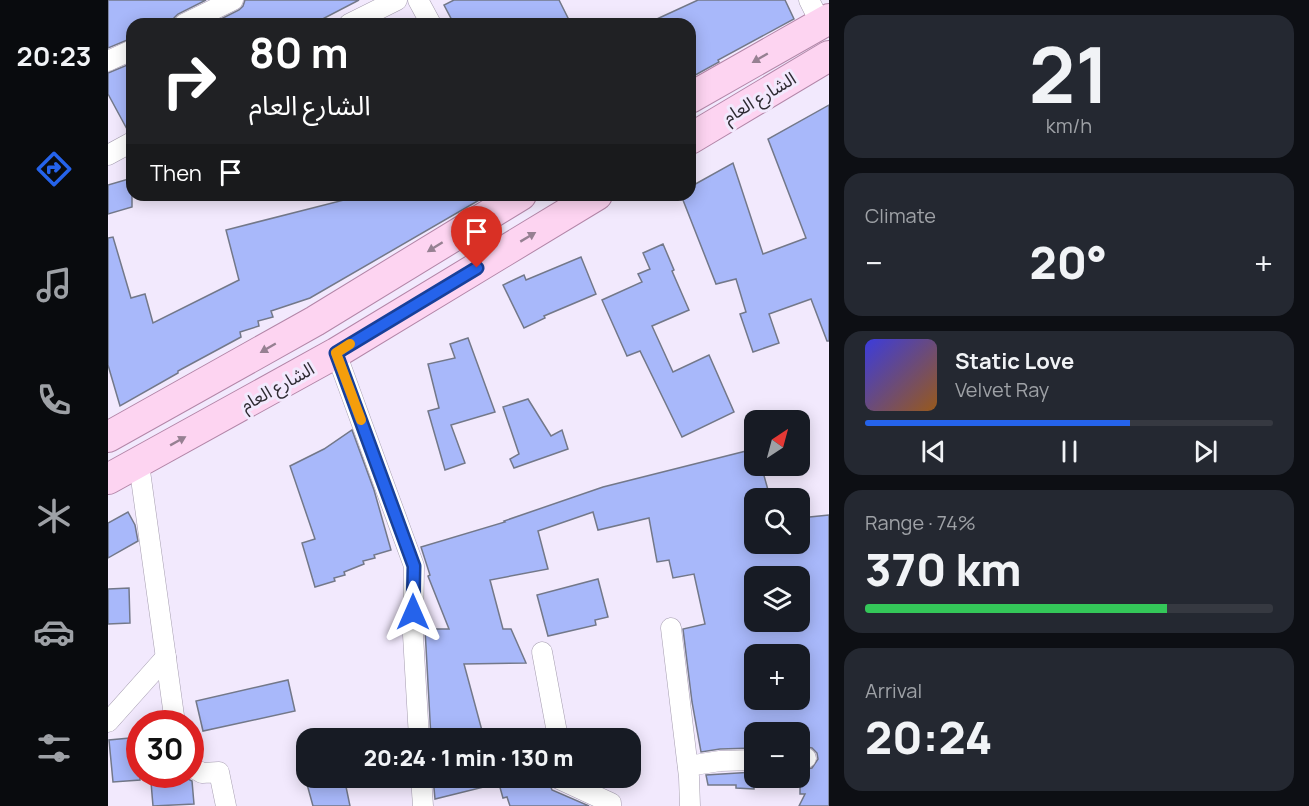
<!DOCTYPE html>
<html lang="en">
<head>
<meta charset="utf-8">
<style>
	:root { --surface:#171b24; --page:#242831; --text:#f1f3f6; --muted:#9ea1a6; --line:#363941; --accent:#2563eb }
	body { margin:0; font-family:Manrope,"Noto Sans Arabic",sans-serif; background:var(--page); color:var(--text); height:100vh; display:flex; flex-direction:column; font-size:22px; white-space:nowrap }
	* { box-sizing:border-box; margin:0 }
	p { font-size:20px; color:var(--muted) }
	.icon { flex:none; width:33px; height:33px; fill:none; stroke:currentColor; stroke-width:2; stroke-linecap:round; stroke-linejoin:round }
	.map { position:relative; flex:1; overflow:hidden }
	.side { display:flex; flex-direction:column; gap:15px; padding:15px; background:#0d0f14; width:480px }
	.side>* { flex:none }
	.hud { position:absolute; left:18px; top:18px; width:570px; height:183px; border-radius:18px; box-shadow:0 3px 15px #0003; background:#202124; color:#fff; overflow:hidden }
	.needle { width:39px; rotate:36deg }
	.buttons { position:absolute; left:636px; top:410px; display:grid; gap:12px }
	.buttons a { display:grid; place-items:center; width:66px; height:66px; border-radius:12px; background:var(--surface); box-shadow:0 3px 15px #0003; font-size:30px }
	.speed { position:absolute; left:18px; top:710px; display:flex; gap:12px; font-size:30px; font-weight:700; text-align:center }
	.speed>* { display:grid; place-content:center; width:78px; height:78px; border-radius:50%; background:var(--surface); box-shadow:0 3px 15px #0003; line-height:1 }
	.speed .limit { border:9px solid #d22; background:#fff; color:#111 }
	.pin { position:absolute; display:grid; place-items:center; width:51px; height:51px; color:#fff; margin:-62px -26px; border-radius:50% 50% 50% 0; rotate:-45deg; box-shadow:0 0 6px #0007 }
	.pin .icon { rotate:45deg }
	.me { position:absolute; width:66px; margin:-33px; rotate:0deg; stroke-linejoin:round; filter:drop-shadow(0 0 4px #0008) }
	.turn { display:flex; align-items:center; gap:21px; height:126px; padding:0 24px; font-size:27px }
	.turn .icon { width:78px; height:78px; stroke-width:2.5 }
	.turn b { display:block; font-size:42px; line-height:51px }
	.then { display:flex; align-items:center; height:57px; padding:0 24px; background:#0003; gap:12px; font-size:22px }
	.big { font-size:45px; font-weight:800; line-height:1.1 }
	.side .widget { flex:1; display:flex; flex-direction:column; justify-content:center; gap:9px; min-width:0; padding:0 21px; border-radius:18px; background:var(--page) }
	.side .dial { align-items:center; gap:0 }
	.dial b { font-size:78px; line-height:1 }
	.song { display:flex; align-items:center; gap:18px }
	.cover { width:72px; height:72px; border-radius:9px; background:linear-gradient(135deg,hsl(240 70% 55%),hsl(30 70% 35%)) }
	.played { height:6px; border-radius:3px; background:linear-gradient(90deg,var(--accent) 65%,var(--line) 65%) }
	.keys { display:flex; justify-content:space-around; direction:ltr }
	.heat { display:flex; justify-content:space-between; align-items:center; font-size:33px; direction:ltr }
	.charge { height:9px; border-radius:4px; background:linear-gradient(90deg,#34c759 74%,var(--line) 0) }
	.trip { position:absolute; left:188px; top:728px; width:345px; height:60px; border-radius:18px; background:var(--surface); box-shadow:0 3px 15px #0003; font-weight:800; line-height:60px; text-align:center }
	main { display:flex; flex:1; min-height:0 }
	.menu { display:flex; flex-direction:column; width:108px; justify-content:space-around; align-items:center; background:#090b0e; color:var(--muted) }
	.menu .icon { width:42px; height:42px }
	.menu .selected { color:var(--accent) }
	.menu b { font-size:27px; color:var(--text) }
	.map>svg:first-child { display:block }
</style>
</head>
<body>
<main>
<nav class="menu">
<b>20:23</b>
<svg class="icon selected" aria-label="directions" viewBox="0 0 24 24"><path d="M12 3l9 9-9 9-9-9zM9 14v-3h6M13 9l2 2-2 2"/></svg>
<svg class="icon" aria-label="music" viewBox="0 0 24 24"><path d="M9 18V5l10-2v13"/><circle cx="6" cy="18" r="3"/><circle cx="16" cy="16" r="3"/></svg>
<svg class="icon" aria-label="phone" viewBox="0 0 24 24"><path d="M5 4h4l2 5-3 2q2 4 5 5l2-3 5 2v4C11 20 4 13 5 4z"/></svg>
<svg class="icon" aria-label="climate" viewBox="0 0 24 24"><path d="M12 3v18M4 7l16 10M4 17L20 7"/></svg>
<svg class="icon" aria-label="car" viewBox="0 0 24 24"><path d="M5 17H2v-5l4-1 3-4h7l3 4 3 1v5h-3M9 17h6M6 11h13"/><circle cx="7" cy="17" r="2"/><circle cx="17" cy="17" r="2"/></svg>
<svg class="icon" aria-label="filters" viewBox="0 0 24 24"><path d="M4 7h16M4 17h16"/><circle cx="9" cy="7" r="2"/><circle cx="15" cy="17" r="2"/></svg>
</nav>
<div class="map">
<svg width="721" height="806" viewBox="0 0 721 806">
	<rect width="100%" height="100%" fill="#f2e9fd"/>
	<g fill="#a8b8fa" stroke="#737889" stroke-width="1.5" fill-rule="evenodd">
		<polygon points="0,0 98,0 70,14 66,18 64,24 24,24 24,38 0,48"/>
		<polygon points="137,0 251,0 205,24 103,24 131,10 135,6"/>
		<polygon points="346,0 451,0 463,24 346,24 336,5"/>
		<polygon points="590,0 677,0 686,19 610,60 611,62 582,78 582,24 538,24"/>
		<polygon points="24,63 24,130 20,131 0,94 0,73"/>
		<polygon points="721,105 721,341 719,341 703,299 661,314 671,343 645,352 632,314 638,312 628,279 608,284 573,195 582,195 582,187 625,163 655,254 698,238 660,139"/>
		<polygon points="24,178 24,207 0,214 0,185"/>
		<polygon points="244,195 380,195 202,298 163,311 165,317 150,321 151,326 132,332 133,337 70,371 70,373 12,406 0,365 0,238 5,237 23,298 37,294 45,323 131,280 118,230 244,198"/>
		<polygon points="555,244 566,270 564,271 581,310 544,326 565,372 601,355 626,412 574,437 532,351 519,356 494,300 534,282 530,274 542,269 535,253"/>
		<polygon points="473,257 488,294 436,316 437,318 416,328 395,285 416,275 418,280"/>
		<polygon points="360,338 387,412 343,425 357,463 337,470 320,411 331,408 320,364 347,358 342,344"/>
		<polygon points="420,399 443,436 454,430 460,449 406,468 402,459 411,454 395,407"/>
		<polygon points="244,430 266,490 283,550 266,555 267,558 255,561 256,564 236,572 237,575 226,578 227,581 207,587 194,543 207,539 182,466 216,449"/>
		<path d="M646 449V465H653L662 497 646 498V548L669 543H692V518L721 515V806H691L697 794H692V770L704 768 710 759 709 753 704 748 692 746V726L652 729V732H646V748L612 749 593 752 584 702 575 629 597 624 586 574 565 578 561 560 549 562 541 518 490 530 485 512 430 531 440 569 382 580 395 629H403L418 663 356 664 376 738H323L317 629H341L320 576 322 575 313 547 397 522 396 521 495 487ZM646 576H692V621H646ZM646 654H692V699L646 705Z"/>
		<polygon points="20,512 27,525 30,541 0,558 0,523"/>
		<polygon points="490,579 500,617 487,620 488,625 440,636 429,595"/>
		<polygon points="21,588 22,623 0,624 0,589"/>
		<polygon points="180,680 187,711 95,731 88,701"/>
		<polygon points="32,737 32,780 5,782 1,740"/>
		<polygon points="646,772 646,789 628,788 628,785 600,785 598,775"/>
		<polygon points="197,777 236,777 242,806 205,806"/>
		<polygon points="325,777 387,777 388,784 327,799"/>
		<polygon points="389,777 439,777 444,790 481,806 402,806 399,797 395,798"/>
		<polygon points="80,779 84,781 86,804 45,806 43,782"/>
	</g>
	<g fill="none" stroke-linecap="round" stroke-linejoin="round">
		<g stroke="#a59daf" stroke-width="21">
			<g id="street">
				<polyline points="310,0 323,24"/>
				<polyline points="701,0 713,24"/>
				<polyline points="76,24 125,0"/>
				<polyline points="241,24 289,0"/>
				<polyline points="0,61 24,50"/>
				<polyline points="0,155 24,142"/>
				<polyline points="228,353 306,566 305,635 311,738"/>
				<polyline points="31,464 67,723"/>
				<polyline points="563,628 581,777 582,806"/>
				<polyline points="434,652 450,738"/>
				<polyline points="0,722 58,657"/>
				<polyline points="692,758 698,758"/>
				<polyline points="82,766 94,773 111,772 118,806"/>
				<polyline points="580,766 612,761 646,760"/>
				<polyline points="313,777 315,806"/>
				<polyline points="451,777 451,779 503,803 503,806"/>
			</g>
		</g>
		<g stroke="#b386a8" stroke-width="32">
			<g id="primary">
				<polyline points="582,98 721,19"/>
				<polyline points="582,139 721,56"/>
				<polyline points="0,437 207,321 413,195"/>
				<polyline points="0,479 228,353 489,195"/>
			</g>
		</g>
		<use href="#street" stroke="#fff" stroke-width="20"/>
		<use href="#primary" stroke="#fdd4f1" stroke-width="30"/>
	</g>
	<defs><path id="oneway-solid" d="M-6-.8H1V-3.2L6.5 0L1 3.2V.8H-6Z" transform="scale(1.5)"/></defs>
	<g fill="#968092">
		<use href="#oneway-solid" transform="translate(652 58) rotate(150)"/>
		<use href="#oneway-solid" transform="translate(420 237) rotate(-31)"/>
		<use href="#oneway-solid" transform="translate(327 247) rotate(148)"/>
		<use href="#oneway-solid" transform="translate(160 348) rotate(150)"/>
		<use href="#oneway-solid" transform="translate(70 441) rotate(-29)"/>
	</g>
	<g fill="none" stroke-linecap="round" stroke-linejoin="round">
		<g stroke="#184099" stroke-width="15">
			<polyline id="route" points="305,612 306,566 228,353 369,268"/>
		</g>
		<use href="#route" stroke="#2563eb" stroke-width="10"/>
		<polyline stroke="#f59e0b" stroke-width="10" points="242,344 228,353 253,420"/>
	</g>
	<g text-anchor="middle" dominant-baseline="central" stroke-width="6" stroke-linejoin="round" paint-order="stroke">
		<g font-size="18" fill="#2e2b32" stroke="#f2e9fd">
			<text transform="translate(651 97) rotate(-31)">الشارع العام</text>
			<text transform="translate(169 386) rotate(-29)">الشارع العام</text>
		</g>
	</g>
</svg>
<div class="buttons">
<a><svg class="needle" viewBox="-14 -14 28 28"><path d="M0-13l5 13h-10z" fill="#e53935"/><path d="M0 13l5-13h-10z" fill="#9ea1a6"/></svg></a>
<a><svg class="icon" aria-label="search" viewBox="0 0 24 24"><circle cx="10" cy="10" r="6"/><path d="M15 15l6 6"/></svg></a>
<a><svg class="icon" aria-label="layers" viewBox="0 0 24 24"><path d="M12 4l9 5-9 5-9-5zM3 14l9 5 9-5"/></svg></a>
<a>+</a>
<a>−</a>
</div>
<div class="speed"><div class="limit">30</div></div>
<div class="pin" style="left:369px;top:268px;background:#d93025"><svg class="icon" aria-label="arrive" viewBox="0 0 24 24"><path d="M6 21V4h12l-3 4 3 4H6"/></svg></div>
<svg class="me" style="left:305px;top:612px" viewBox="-20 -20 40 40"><path d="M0-17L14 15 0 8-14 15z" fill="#2563eb" stroke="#fff" stroke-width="4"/></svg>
<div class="trip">20:24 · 1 min · 130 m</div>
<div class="hud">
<div class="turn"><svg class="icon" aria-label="right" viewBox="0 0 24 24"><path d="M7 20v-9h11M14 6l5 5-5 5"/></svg><div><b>80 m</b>الشارع العام</div></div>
<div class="then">Then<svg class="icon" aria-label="arrive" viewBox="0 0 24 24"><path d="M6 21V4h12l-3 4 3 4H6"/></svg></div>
</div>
</div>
<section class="side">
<div class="widget dial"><b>21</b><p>km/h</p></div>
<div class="widget"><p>Climate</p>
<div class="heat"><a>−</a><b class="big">20°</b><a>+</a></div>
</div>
<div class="widget">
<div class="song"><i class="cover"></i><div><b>Static Love</b><p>Velvet Ray</p></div></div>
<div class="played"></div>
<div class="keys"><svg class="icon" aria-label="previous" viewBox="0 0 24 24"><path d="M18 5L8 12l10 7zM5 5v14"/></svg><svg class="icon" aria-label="pause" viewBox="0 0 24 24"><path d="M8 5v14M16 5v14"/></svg><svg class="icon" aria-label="next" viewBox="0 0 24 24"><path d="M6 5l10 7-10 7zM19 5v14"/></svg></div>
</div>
<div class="widget"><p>Range · 74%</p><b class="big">370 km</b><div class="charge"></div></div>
<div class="widget"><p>Arrival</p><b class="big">20:24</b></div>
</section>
</main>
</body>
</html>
